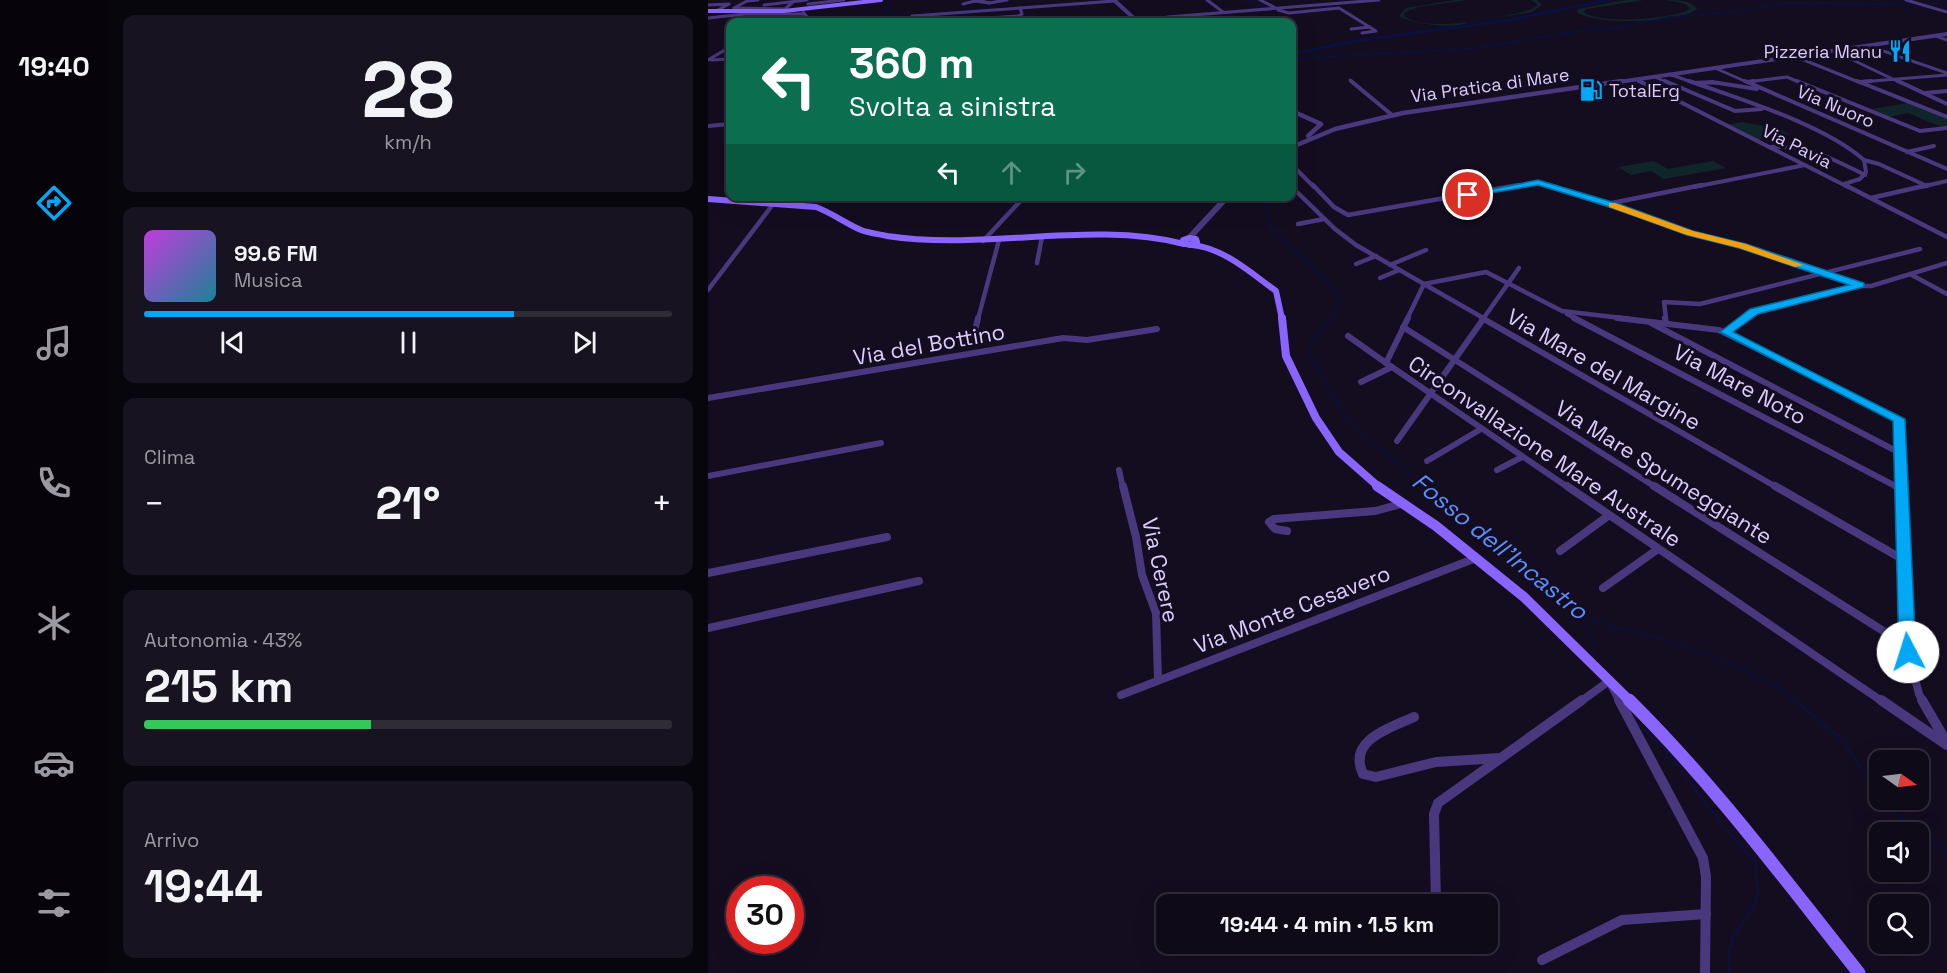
<!DOCTYPE html>
<html lang="it">
<head>
<meta charset="utf-8">
<style>
	:root { --surface:#0f0a18; --page:#181321; --text:#f1f3f6; --muted:#9b9aa2; --line:#2f2b37; --accent:#02a7f5 }
	body { margin:0; font-family:"Space Grotesk",sans-serif; background:var(--page); color:var(--text); height:100vh; display:flex; flex-direction:column; font-size:22px; white-space:nowrap }
	* { box-sizing:border-box; margin:0 }
	p { font-size:20px; color:var(--muted) }
	.icon { flex:none; width:33px; height:33px; fill:none; stroke:currentColor; stroke-width:2; stroke-linecap:round; stroke-linejoin:round }
	.map { position:relative; flex:1; overflow:hidden }
	.drawer { display:flex; flex-direction:column; gap:15px; padding:15px; background:#08060d; width:600px }
	.drawer>* { flex:none }
	.top-card { position:absolute; left:18px; top:18px; width:570px; height:183px; border-radius:12px; box-shadow:0 6px 24px #0002,0 0 0 2px var(--line); background:#0b6e4f; color:#fff; overflow:hidden }
	.needle { width:39px; rotate:104deg }
	.controls { position:absolute; left:1161px; top:750px; display:grid; gap:12px }
	.controls a { display:grid; place-items:center; width:60px; height:60px; border-radius:12px; background:var(--surface); box-shadow:0 6px 24px #0002,0 0 0 2px var(--line); font-size:30px }
	.speed { position:absolute; left:18px; top:876px; display:flex; gap:12px; font-size:30px; font-weight:700; text-align:center }
	.speed>* { display:grid; place-content:center; width:78px; height:78px; border-radius:50%; background:var(--surface); box-shadow:0 6px 24px #0002,0 0 0 2px var(--line); line-height:1 }
	.speed .limit { border:9px solid #d22; background:#fff; color:#111 }
	.pin { position:absolute; display:grid; place-items:center; width:51px; height:51px; color:#fff; margin:-26px; border:3px solid #fff; border-radius:50%; box-shadow:0 2px 6px #0007 }
	.me { position:absolute; width:66px; margin:-33px; rotate:355deg; stroke-linejoin:round; filter:drop-shadow(0 0 4px #0008) }
	.turn { display:flex; align-items:center; gap:21px; height:126px; padding:0 24px; font-size:27px }
	.turn .icon { width:78px; height:78px; stroke-width:2.5 }
	.turn b { display:block; font-size:42px; line-height:51px }
	.lanes { display:flex; align-items:center; height:57px; padding:0 24px; background:#0003; justify-content:center; gap:30px; direction:ltr }
	.lanes .off { opacity:.35 }
	.big { font-size:45px; font-weight:600; line-height:1.1 }
	.drawer .card { flex:1; display:flex; flex-direction:column; justify-content:center; gap:9px; min-width:0; padding:0 21px; border-radius:12px; background:var(--page) }
	.drawer .dial { align-items:center; gap:0 }
	.dial b { font-size:78px; line-height:1 }
	.song { display:flex; align-items:center; gap:18px }
	.cover { width:72px; height:72px; border-radius:9px; background:linear-gradient(135deg,hsl(290 70% 55%),hsl(190 70% 35%)) }
	.played { height:6px; border-radius:3px; background:linear-gradient(90deg,var(--accent) 70%,var(--line) 70%) }
	.keys { display:flex; justify-content:space-around; direction:ltr }
	.heat { display:flex; justify-content:space-between; align-items:center; font-size:33px; direction:ltr }
	.charge { height:9px; border-radius:4px; background:linear-gradient(90deg,#34c759 43%,var(--line) 0) }
	.trip { position:absolute; left:448px; top:894px; width:342px; height:60px; border-radius:12px; background:var(--surface); box-shadow:0 6px 24px #0002,0 0 0 2px var(--line); font-weight:600; line-height:60px; text-align:center }
	main { display:flex; flex:1; min-height:0 }
	.tab-bar { display:flex; flex-direction:column; width:108px; justify-content:space-around; align-items:center; background:#06040a; color:var(--muted) }
	.tab-bar .icon { width:42px; height:42px }
	.tab-bar .current { color:var(--accent) }
	.tab-bar b { font-size:27px; color:var(--text) }
	.map>svg:first-child { display:block }
</style>
</head>
<body>
<main>
<nav class="tab-bar">
<b>19:40</b>
<svg class="icon current" aria-label="directions" viewBox="0 0 24 24"><path d="M12 3l9 9-9 9-9-9zM9 14v-3h6M13 9l2 2-2 2"/></svg>
<svg class="icon" aria-label="music" viewBox="0 0 24 24"><path d="M9 18V5l10-2v13"/><circle cx="6" cy="18" r="3"/><circle cx="16" cy="16" r="3"/></svg>
<svg class="icon" aria-label="phone" viewBox="0 0 24 24"><path d="M5 4h4l2 5-3 2q2 4 5 5l2-3 5 2v4C11 20 4 13 5 4z"/></svg>
<svg class="icon" aria-label="climate" viewBox="0 0 24 24"><path d="M12 3v18M4 7l16 10M4 17L20 7"/></svg>
<svg class="icon" aria-label="car" viewBox="0 0 24 24"><path d="M5 17H2v-5l4-1 3-4h7l3 4 3 1v5h-3M9 17h6M6 11h13"/><circle cx="7" cy="17" r="2"/><circle cx="17" cy="17" r="2"/></svg>
<svg class="icon" aria-label="filters" viewBox="0 0 24 24"><path d="M4 7h16M4 17h16"/><circle cx="9" cy="7" r="2"/><circle cx="15" cy="17" r="2"/></svg>
</nav>
<section class="drawer">
<div class="card dial"><b>28</b><p>km/h</p></div>
<div class="card">
<div class="song"><i class="cover"></i><div><b>99.6 FM</b><p>Musica</p></div></div>
<div class="played"></div>
<div class="keys"><svg class="icon" aria-label="previous" viewBox="0 0 24 24"><path d="M18 5L8 12l10 7zM5 5v14"/></svg><svg class="icon" aria-label="pause" viewBox="0 0 24 24"><path d="M8 5v14M16 5v14"/></svg><svg class="icon" aria-label="next" viewBox="0 0 24 24"><path d="M6 5l10 7-10 7zM19 5v14"/></svg></div>
</div>
<div class="card"><p>Clima</p>
<div class="heat"><a>−</a><b class="big">21°</b><a>+</a></div>
</div>
<div class="card"><p>Autonomia · 43%</p><b class="big">215 km</b><div class="charge"></div></div>
<div class="card"><p>Arrivo</p><b class="big">19:44</b></div>
</section>
<div class="map">
<svg width="1239" height="973" viewBox="0 0 1239 973">
	<rect width="100%" height="100%" fill="#140d20"/>
	<g fill="#10252a">
		<path d="M747 0H760L710 7 697 12 696 16C718 34 795 17 822 10L830 5 823 0H829L834 5 824 12 760 22C751 30 702 24 691 16L698 8Z"/>
		<path d="M918 0H936L878 9 876 12C891 25 966 19 982 9L978 4 959 0C969 0 983 0 989 9 973 23 886 26 869 12L870 9Z"/>
		<polygon points="1200,103 1239,118 1239,126 1234,127 1200,113 1181,117 1163,109"/>
		<path d="M1034 122C1051 126 1066 126 1082 134L1050 140 1019 125Z"/>
		<polygon points="946,161 960,169 1005,161 1018,168 956,179 943,171 923,175 910,167"/>
	</g>
	<g fill="none" stroke-linecap="round" stroke-linejoin="round">
		<g stroke="#09113c" stroke-width="1.5">
			<polyline points="538,0 557,7"/>
			<polyline points="173,1 179,11 196,22"/>
			<polyline points="1215,4 1239,3"/>
			<polyline points="187,17 286,8"/>
			<polyline points="584,59 769,48 856,33 916,27 963,17 1028,12 1075,3 1206,4"/>
			<path d="M555 196 563 229 625 288 631 297C630 321 604 332 601 356L638 417 655 436 831 575 874 618 972 644 1028 666 1070 687 1088 702"/>
			<polyline points="874,619 887,645 884,656"/>
		</g>
		<g stroke="#09113c" stroke-width="2">
			<polyline points="1086,700 1136,741 1172,799"/>
			<polyline points="928,722 960,753 1019,831 1047,861 1050,895 1045,908 1025,937 1021,951 1021,973"/>
			<polyline points="1172,800 1239,853"/>
		</g>
		<polyline stroke="#09113c" stroke-width="3" points="584,54 654,40 803,20 899,0"/>
		<g stroke="#4a387f" stroke-width="3">
			<polyline points="499,0 515,12"/>
			<polyline points="552,0 566,7"/>
			<polyline points="1198,0 1239,12"/>
			<polyline points="267,1 281,3 270,0"/>
			<polyline points="281,3 299,0"/>
			<polyline points="100,4 136,0"/>
			<polyline points="255,4 271,0"/>
			<polyline points="0,5 21,4 8,11"/>
			<polyline points="56,5 99,0"/>
			<polyline points="26,8 77,9 85,2"/>
			<polyline points="26,8 39,1 50,0"/>
			<polygon points="312,8 314,14 310,16 221,22 204,16"/>
			<polyline points="312,8 407,1"/>
			<polyline points="570,10 581,13 631,8 668,31 654,33"/>
			<polyline points="0,18 37,14 95,14"/>
			<polyline points="90,22 100,18 95,12"/>
			<polyline points="438,22 460,17 671,0"/>
			<polyline points="643,29 662,27"/>
			<polyline points="1228,36 1239,40"/>
			<polyline points="1161,46 1239,73"/>
			<polyline points="1126,51 1193,83"/>
			<polyline points="1086,56 1153,83"/>
			<polyline points="0,60 22,47"/>
			<polyline points="3,60 22,59"/>
			<polyline points="1007,68 1041,83"/>
			<polyline points="961,74 986,83"/>
			<polyline points="947,77 960,83"/>
			<polyline points="927,79 934,83"/>
			<polyline points="642,80 645,83"/>
			<polyline points="1039,82 1079,77 1093,83"/>
			<polyline points="1152,82 1239,75"/>
			<polyline points="990,83 1009,83"/>
		</g>
		<g stroke="#4a387f" stroke-width="4">
			<polyline points="643,81 684,115"/>
			<polyline points="931,81 1140,187"/>
			<polyline points="957,81 1027,111 1054,109"/>
			<path d="M981 81C1032 99 1117 125 1156 160L1158 172 1152 179 1136 184"/>
			<polyline points="1037,81 1239,169"/>
			<polyline points="1089,81 1212,131 1239,128"/>
			<polyline points="1149,81 1239,117"/>
			<polyline points="1190,81 1239,104"/>
			<polyline points="1039,82 1046,81"/>
			<polyline points="1152,82 1163,81"/>
			<polyline points="987,83 1004,82 1049,89"/>
			<polyline points="1217,93 1239,91"/>
			<polyline points="0,126 22,124"/>
			<path d="M1061 147C1098 144 1125 159 1157 175"/>
			<polyline points="1199,152 1226,146"/>
			<polyline points="1156,160 1171,164 1219,186"/>
			<polyline points="584,165 606,187"/>
			<polyline points="803,187 830,182 845,187"/>
			<polyline points="986,187 1097,165"/>
			<polyline points="1213,187 1239,181"/>
		</g>
		<g stroke="#4a387f" stroke-width="4.5">
			<polyline points="605,185 626,207 640,215 811,185"/>
			<polyline points="841,185 982,233 1034,246 1155,286 1163,286 1239,263"/>
			<polyline points="1137,185 1239,237"/>
			<polyline points="590,193 627,229 648,245 777,319"/>
			<polyline points="1163,198 1220,185"/>
			<polyline points="904,203 994,185"/>
			<polyline points="590,224 616,219"/>
			<polyline points="275,241 317,196"/>
			<polyline points="329,263 334,237"/>
			<polyline points="648,264 668,256"/>
			<polyline points="682,265 718,250"/>
			<polyline points="1202,274 1239,294"/>
			<polyline points="672,278 691,270"/>
			<polyline points="0,290 66,203"/>
			<polyline points="859,314 869,319"/>
			<polyline points="270,319 291,240"/>
			<polyline points="699,319 716,284 778,272 854,311 922,319"/>
			<polyline points="775,319 811,268"/>
			<polyline points="958,319 956,302 992,304 1212,249"/>
			<polyline points="1035,319 1046,311 1152,285"/>
		</g>
		<g stroke="#4a387f" stroke-width="6">
			<polyline points="700,318 678,363 861,488"/>
			<polyline points="774,318 1070,488"/>
			<polyline points="866,318 1191,488"/>
			<polyline points="909,318 1011,330 1189,418 1192,423 1194,488"/>
			<polyline points="957,318 958,323"/>
			<polyline points="943,323 1192,453"/>
			<polyline points="268,327 270,318"/>
			<polyline points="695,327 949,488"/>
			<polyline points="1017,332 1037,318"/>
			<polyline points="640,336 678,363"/>
			<polyline points="653,382 684,367"/>
			<polyline points="0,398 355,338 379,340 449,329"/>
			<polyline points="689,441 776,318"/>
			<polyline points="719,461 773,429"/>
			<polyline points="411,470 415,488"/>
			<polyline points="789,470 814,457"/>
			<polyline points="0,476 173,443"/>
		</g>
		<g stroke="#4a387f" stroke-width="8">
			<polyline points="415,486 428,537 434,575 448,613 450,680"/>
			<polyline points="859,486 1175,702"/>
			<polyline points="946,486 1199,646"/>
			<polyline points="1067,486 1196,560"/>
			<polyline points="1188,486 1194,489"/>
			<polyline points="1194,486 1200,652 1211,694 1215,702"/>
			<polyline points="579,531 567,529 561,522 566,519 667,511 693,504"/>
			<polyline points="852,551 900,516"/>
			<polyline points="0,573 179,537"/>
			<polyline points="895,588 950,549"/>
			<polyline points="0,628 211,581"/>
			<polyline points="413,695 768,558"/>
			<polyline points="872,702 901,681 912,702"/>
		</g>
		<g stroke="#4a387f" stroke-width="10">
			<polyline points="911,700 995,858 998,877 997,973"/>
			<polyline points="1173,700 1239,745"/>
			<polyline points="1214,700 1239,743"/>
			<path d="M706 717C682 728 639 740 655 774L668 777 728 762 792 758"/>
			<polyline points="728,904 726,814 730,803 874,700"/>
			<polyline points="729,944 730,951"/>
			<polyline points="834,960 914,920 998,914"/>
		</g>
		<g stroke="#4a387f" stroke-width="4">
			<polyline points="406,0 430,22"/>
			<polyline points="904,83 1239,34"/>
		</g>
		<g stroke="#4a387f" stroke-width="4.5">
			<polyline points="584,111 613,124 600,136"/>
			<polyline points="584,147 627,129 695,113 914,81"/>
		</g>
		<polyline stroke="#4a387f" stroke-width="6" points="481,238 520,196"/>
		<polyline stroke="#8a64fe" stroke-width="4" points="0,11 76,11 173,0"/>
		<g stroke="#8a64fe" stroke-width="6">
			<path d="M0 199 108 207C124 213 137 223 153 230 160 233 171 234 179 236 276 251 384 220 476 244"/>
			<polygon points="481,238 488,239 489,242 482,245 475,243 475,240"/>
			<path d="M484 245C516 248 543 273 568 291L574 319"/>
		</g>
		<polyline stroke="#8a64fe" stroke-width="8" points="574,318 578,356 608,418 631,452 672,488"/>
		<polyline stroke="#8a64fe" stroke-width="10" points="669,486 728,526 816,597 923,702"/>
		<path stroke="#8a64fe" stroke-width="13" d="M921 700C1006 784 1077 880 1151 973"/>
	</g>
	<polygon fill="#02a7f5" stroke="#016d9f" stroke-width="1.5" points="830,180 911,204 985,231 1038,244 1156,283 1156,287 1050,314 1025,332 1197,419 1208,652 1205,657 1200,659 1194,657 1191,652 1185,421 1012,332 1042,309 1141,285 1031,248 979,235 905,208 830,185 760,197 756,195"/>
	<polygon fill="#f59e0b" points="901,203 907,203 985,231 1038,244 1095,265 1087,267 1031,248 979,235 901,207"/>
	<defs>
		<g id="restaurant-bare" transform="scale(1.8)"><path d="M-5-6h1v4h1v-4h1v4h1v-4h1v5L-1.5 .5V6h-2V.5L-5-1ZM5-6V6H3V1.5H1.5Q1.5-4 5-6Z" fill="#02a7f5" stroke="#140d20" stroke-width="2.5" paint-order="stroke"/></g>
		<g id="fuel-bare" transform="scale(1.8)"><path d="M-5.5-6h7V0h2V4h1.3V-2.5L3-4.5l.8-.8L6-3V5H2.5V1h-1V6h-7ZM-4.2-4.7v3.2H.2V-4.7Z" fill="#02a7f5" stroke="#140d20" stroke-width="2.5" paint-order="stroke"/></g>
	</defs>
	<g fill-rule="evenodd">
		<use href="#restaurant-bare" x="1192" y="51"/>
		<use href="#fuel-bare" x="883" y="90"/>
	</g>
	<g text-anchor="middle" dominant-baseline="central" stroke-width="6" stroke-linejoin="round" paint-order="stroke">
		<g font-size="18" fill="#dcf" stroke="#140d20" text-anchor="end">
			<text x="1174" y="51">Pizzeria Manu</text>
			<text x="901" y="90" text-anchor="start">TotalErg</text>
		</g>
		<g font-size="18" fill="#dcf" stroke="#140d20">
			<text transform="translate(782 85) rotate(-8)">Via Pratica di Mare</text>
			<text transform="translate(1128 106) rotate(23)">Via Nuoro</text>
			<text transform="translate(1089 146) rotate(27)">Via Pavia</text>
		</g>
		<g font-size="22" fill="#dcf" stroke="#140d20">
			<text transform="translate(221 344) rotate(-10)">Via del Bottino</text>
			<text transform="translate(896 369) rotate(30)">Via Mare del Margine</text>
			<text transform="translate(1032 384) rotate(28)">Via Mare Noto</text>
			<text transform="translate(837 451) rotate(34)">Circonvallazione Mare Australe</text>
			<text transform="translate(956 472) rotate(32)">Via Mare Spumeggiante</text>
			<text transform="translate(453 570) rotate(78)">Via Cerere</text>
			<text transform="translate(584 609) rotate(-21)">Via Monte Cesavero</text>
		</g>
		<g font-size="24" font-style="italic" fill="#5b8efe" stroke="#140d20">
			<text transform="translate(792 546) rotate(39)">Fosso dell'Incastro</text>
		</g>
	</g>
</svg>
<div class="controls">
<a><svg class="needle" viewBox="-14 -14 28 28"><path d="M0-13l5 13h-10z" fill="#e53935"/><path d="M0 13l5-13h-10z" fill="#9b9aa2"/></svg></a>
<a><svg class="icon" aria-label="sound" viewBox="0 0 24 24"><path d="M4 9h4l5-4v14l-5-4H4zM17 9q2 3 0 6"/></svg></a>
<a><svg class="icon" aria-label="search" viewBox="0 0 24 24"><circle cx="10" cy="10" r="6"/><path d="M15 15l6 6"/></svg></a>
</div>
<div class="speed"><div class="limit">30</div></div>
<div class="pin" style="left:760px;top:195px;background:#d93025"><svg class="icon" aria-label="arrive" viewBox="0 0 24 24"><path d="M6 21V4h12l-3 4 3 4H6"/></svg></div>
<svg class="me" style="left:1200px;top:652px" viewBox="-20 -20 40 40"><circle r="19" fill="#fff"/><path d="M0-13L10 11 0 6-10 11z" fill="#02a7f5"/></svg>
<div class="trip">19:44 · 4 min · 1.5 km</div>
<div class="top-card">
<div class="turn"><svg class="icon" aria-label="left" viewBox="0 0 24 24"><path d="M17 20v-9H6M10 6l-5 5 5 5"/></svg><div><b>360 m</b>Svolta a sinistra</div></div>
<div class="lanes"><svg class="icon" aria-label="left" viewBox="0 0 24 24"><path d="M17 20v-9H6M10 6l-5 5 5 5"/></svg><svg class="icon off" aria-label="ahead" viewBox="0 0 24 24"><path d="M12 20V5M6 11l6-6 6 6"/></svg><svg class="icon off" aria-label="right" viewBox="0 0 24 24"><path d="M7 20v-9h11M14 6l5 5-5 5"/></svg></div>
</div>
</div>
</main>
</body>
</html>
